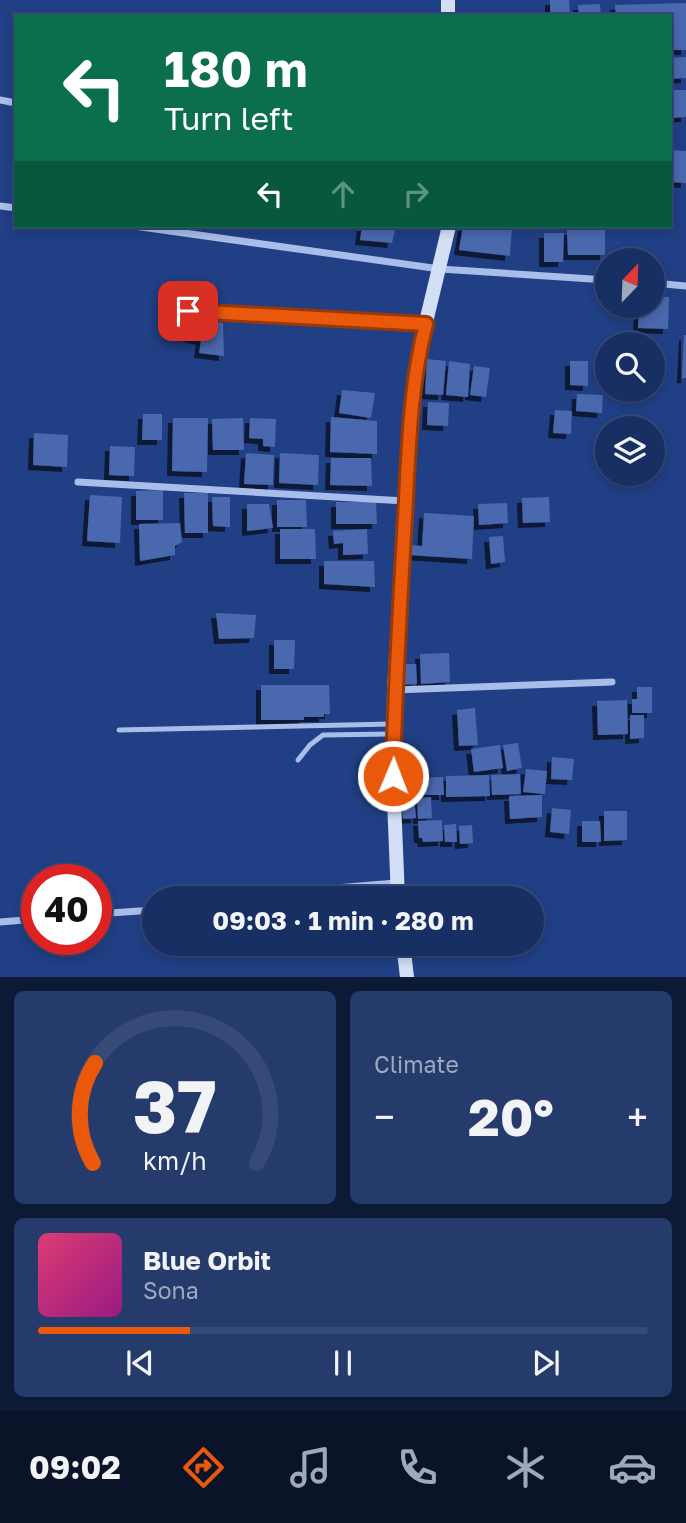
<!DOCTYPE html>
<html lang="en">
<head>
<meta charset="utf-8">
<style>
	:root { --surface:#182f63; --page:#253b6c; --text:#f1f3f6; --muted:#9fa9be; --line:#364a78; --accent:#ea580c }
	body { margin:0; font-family:"Golos Text",sans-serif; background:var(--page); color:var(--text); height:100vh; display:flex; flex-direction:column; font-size:26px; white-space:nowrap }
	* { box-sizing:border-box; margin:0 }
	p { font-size:23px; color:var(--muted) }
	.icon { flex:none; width:38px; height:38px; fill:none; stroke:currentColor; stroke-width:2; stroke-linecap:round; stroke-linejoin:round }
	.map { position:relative; height:977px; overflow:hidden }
	.sheet { display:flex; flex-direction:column; gap:14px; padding:14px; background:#0d1a36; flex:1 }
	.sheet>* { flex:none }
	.banner { position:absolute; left:14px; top:14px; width:658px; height:214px; border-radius:0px; box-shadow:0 4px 10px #0003,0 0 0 2px var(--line); background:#0b6e4f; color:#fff; overflow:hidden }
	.needle { width:46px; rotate:23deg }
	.fabs { position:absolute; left:595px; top:248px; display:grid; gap:14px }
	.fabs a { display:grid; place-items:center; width:70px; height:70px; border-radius:50%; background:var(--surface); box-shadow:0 4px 10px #0003,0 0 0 2px var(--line); font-size:35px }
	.speed { position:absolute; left:21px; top:864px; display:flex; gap:14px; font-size:35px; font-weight:700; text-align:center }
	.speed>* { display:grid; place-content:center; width:91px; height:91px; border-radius:50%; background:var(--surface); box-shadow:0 4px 10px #0003,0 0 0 2px var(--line); line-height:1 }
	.speed .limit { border:10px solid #d22; background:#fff; color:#111 }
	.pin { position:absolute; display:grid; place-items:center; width:60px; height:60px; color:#fff; margin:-30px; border-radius:14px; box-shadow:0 4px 10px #0006 }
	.me { position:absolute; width:77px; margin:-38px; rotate:1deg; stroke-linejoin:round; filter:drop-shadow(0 0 5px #0008) }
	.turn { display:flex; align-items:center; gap:24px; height:147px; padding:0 35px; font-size:32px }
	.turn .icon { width:91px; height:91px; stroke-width:2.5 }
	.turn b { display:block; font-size:49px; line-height:60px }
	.lanes { display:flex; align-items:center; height:66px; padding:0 35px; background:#0003; justify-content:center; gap:35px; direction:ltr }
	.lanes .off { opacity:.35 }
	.big { font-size:52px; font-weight:700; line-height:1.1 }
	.sheet .card { flex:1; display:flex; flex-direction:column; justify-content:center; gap:10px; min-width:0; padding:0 24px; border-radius:10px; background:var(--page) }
	.sheet .dial { align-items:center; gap:0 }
	.dial svg { height:182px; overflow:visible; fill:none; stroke:var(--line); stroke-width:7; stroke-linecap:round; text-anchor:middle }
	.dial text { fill:var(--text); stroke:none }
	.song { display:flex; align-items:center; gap:21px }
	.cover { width:84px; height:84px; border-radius:10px; background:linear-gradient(135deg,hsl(340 70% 55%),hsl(310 70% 35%)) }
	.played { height:7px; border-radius:4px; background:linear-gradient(90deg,var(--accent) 25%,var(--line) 25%) }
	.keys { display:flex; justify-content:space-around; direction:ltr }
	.heat { display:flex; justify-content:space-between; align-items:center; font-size:38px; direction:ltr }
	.sheet .tiles { flex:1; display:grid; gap:14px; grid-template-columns:1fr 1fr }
	.card:last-child { grid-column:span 2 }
	.trip { position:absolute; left:142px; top:886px; width:402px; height:70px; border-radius:35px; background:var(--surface); box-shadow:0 4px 10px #0003,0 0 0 2px var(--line); font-weight:700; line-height:70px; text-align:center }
	.tabs { display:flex; height:112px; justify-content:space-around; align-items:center; background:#0a1328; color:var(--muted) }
	.tabs .icon { width:49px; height:49px }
	.tabs .selected { color:var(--accent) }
	.tabs b { font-size:32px; color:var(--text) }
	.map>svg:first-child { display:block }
</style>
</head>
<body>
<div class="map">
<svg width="686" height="977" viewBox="0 0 686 977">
	<defs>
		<filter id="shadow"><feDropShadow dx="-5" dy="5" stdDeviation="0" flood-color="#0009"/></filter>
	</defs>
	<rect width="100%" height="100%" fill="#203f84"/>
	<g fill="#4968ad" filter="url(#shadow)">
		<polygon points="550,0 569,0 570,16 550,16"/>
		<polygon points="686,3 686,50 670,50 670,16 616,16 615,5"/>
		<polygon points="600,4 601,16 579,16 578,5"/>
		<polygon points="686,57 686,78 670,79 670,58"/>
		<polygon points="670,90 686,90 686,117 670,118"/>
		<polygon points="670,150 686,151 686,183 670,182"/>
		<polygon points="362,226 396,226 392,243 360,240"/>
		<polygon points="463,226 512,226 510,256 459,250"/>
		<polygon points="567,230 605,230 605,255 568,255"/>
		<polygon points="544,233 564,233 563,262 544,262"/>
		<polygon points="653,297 669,297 668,329 638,328 639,306 653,306"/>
		<polygon points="191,318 223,323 224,356 199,353 201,340 189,337"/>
		<polygon points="684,335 686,335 686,378 682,378"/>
		<polygon points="427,359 446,361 443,395 425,394"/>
		<polygon points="449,361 470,364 468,397 446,395"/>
		<polygon points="570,361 588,361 588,386 570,385"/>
		<polygon points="474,366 490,368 486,397 470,395"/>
		<polygon points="342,390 375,393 371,418 339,413"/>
		<polygon points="577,394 603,395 602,413 576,411"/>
		<polygon points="428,402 449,403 448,426 427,425"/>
		<polygon points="555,410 572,411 571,434 553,433"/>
		<polygon points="143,414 162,414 162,440 142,440"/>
		<polygon points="331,417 377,421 377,454 330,452"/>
		<polygon points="173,418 208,418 207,472 172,471"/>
		<polygon points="243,418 244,450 213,450 212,419"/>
		<polygon points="250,418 276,419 275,447 263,446 263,439 249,438"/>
		<polygon points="34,433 68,435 67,467 33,465"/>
		<polygon points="110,446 135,447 134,476 109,475"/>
		<polygon points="246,453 274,455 273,485 244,484"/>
		<polygon points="280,453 319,455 318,485 279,483"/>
		<polygon points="331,458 371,458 372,486 330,485"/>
		<polygon points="163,490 163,520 136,520 136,491"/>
		<polygon points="184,493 208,493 208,533 185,533"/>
		<polygon points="90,495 122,497 120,543 87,541"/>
		<polygon points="212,497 230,497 230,527 213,526"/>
		<polygon points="549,497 550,522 523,523 522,498"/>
		<polygon points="277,500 306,500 307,527 277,527"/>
		<polygon points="336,502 376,502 377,524 336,524"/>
		<polygon points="507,503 508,523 479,525 478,504"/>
		<polygon points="247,504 269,504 273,528 247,531"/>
		<polygon points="424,513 474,516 472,559 409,555 410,545 422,546"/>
		<polygon points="180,523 182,542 175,546 175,555 140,561 139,524"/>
		<polygon points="280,529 315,529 316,559 280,559"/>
		<polygon points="367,529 368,554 343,555 343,543 334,544 333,531"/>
		<polygon points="503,536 505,562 491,564 489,537"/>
		<polygon points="324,561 374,561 375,587 324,584"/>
		<polygon points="216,613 256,615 254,638 219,639"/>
		<polygon points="274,640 295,640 294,669 274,669"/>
		<polygon points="449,653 450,682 421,684 420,654"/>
		<polygon points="397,664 416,664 417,684 397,685"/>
		<polygon points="261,685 329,685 330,714 324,714 324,717 304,717 304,720 261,720"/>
		<polygon points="637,687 652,687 652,713 632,713 632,699 637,699"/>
		<polygon points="627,700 628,734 598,735 597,701"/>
		<polygon points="475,708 478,745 459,746 457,710"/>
		<polygon points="630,715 644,715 644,738 630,739"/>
		<polygon points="518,743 522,768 507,771 503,745"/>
		<polygon points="500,745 503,768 474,772 471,749"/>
		<polygon points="552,757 574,759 572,780 551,779"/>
		<polygon points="526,769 547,771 545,794 523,792"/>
		<polygon points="520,774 521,794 492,795 491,775"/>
		<polygon points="489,775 490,796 446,797 446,776"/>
		<polygon points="443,777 444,795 414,795 414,778"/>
		<polygon points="542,795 542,817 510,819 509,796"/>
		<polygon points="414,796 416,818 403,819 401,797"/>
		<polygon points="431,797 432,818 418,819 417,798"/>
		<polygon points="552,808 571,810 569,834 550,832"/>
		<polygon points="604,811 627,811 627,840 604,841"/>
		<polygon points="442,820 443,841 423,842 422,838 419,838 418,821"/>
		<polygon points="582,821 600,821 601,842 582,842"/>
		<polygon points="456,824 457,842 445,842 444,825"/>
		<polygon points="472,825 473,843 460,844 459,826"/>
	</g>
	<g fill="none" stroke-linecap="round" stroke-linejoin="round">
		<g stroke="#a8bde9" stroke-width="5">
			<polyline points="119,730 391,724"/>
			<polyline points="298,760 310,745 323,735 391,734"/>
		</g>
		<g stroke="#a8bde9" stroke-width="7">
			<polyline points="0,100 16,103"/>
			<polyline points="0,206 16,208"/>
			<polyline points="134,226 440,269 607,280"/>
			<polyline points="653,283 686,286"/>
			<path d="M163 309C250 317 338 319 426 324"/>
			<polyline points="78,482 405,501"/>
			<polyline points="394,690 612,682"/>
			<polyline points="245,898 286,892 396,883"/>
			<polyline points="96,914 154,910"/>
			<polyline points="0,922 37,919"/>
		</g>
		<g stroke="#d3def7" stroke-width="14">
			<polyline points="448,0 448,16"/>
			<polyline points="398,898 393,776 394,690 410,420 421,343 449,226"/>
			<polyline points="403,943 407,977"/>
		</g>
	</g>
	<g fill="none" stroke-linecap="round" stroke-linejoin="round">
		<g stroke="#983908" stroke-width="18">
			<path id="route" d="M188 311 426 324C411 381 409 440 406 499 401 591 395 683 393 776"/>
		</g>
		<use href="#route" stroke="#ea580c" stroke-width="12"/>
	</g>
</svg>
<div class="fabs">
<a><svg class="needle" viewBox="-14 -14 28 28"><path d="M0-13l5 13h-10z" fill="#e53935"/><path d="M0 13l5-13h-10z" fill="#9fa9be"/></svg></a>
<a><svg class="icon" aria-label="search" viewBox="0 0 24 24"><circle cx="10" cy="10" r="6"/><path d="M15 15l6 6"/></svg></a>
<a><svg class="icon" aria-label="layers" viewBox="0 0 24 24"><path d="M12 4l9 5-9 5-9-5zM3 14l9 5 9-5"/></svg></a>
</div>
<div class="speed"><div class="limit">40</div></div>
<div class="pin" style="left:188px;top:311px;background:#d93025"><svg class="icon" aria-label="arrive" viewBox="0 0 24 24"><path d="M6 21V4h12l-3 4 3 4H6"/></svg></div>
<svg class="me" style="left:393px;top:776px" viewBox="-20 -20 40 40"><circle r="17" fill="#ea580c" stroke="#fff" stroke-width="3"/><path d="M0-11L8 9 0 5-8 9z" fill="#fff"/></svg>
<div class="trip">09:03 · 1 min · 280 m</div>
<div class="banner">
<div class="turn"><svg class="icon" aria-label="left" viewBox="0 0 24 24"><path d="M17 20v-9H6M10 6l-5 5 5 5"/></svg><div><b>180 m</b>Turn left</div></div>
<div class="lanes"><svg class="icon" aria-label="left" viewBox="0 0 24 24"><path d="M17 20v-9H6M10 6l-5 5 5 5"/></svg><svg class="icon off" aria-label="ahead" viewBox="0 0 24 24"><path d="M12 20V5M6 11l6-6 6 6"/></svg><svg class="icon off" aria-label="right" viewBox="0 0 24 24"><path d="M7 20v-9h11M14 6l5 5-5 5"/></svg></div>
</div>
</div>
<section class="sheet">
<div class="tiles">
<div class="card dial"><svg viewBox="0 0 100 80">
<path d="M14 69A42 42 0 1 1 86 69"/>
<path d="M14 69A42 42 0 0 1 15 25" stroke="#ea580c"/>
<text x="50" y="56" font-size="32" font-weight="700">37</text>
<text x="50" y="72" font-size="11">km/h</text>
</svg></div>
<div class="card"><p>Climate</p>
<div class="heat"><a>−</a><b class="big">20°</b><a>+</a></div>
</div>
<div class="card">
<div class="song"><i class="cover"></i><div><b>Blue Orbit</b><p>Sona</p></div></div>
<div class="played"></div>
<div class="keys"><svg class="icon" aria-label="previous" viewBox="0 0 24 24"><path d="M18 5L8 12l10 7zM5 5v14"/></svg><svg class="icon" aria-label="pause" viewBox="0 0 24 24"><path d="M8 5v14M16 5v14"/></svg><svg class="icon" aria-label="next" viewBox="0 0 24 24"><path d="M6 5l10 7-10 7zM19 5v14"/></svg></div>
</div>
</div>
</section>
<nav class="tabs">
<b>09:02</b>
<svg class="icon selected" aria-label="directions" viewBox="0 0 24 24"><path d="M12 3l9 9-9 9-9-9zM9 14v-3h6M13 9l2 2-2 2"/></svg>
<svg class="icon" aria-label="music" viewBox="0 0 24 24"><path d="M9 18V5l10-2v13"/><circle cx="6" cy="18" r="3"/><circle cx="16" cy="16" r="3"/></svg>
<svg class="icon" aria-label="phone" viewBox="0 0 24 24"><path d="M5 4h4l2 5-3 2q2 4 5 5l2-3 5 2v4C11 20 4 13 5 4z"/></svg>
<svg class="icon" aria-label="climate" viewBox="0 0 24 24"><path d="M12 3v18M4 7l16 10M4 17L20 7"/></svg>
<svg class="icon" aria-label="car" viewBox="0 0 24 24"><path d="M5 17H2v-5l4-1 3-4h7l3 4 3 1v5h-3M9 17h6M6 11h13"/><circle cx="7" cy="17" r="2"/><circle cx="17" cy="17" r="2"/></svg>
</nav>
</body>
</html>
